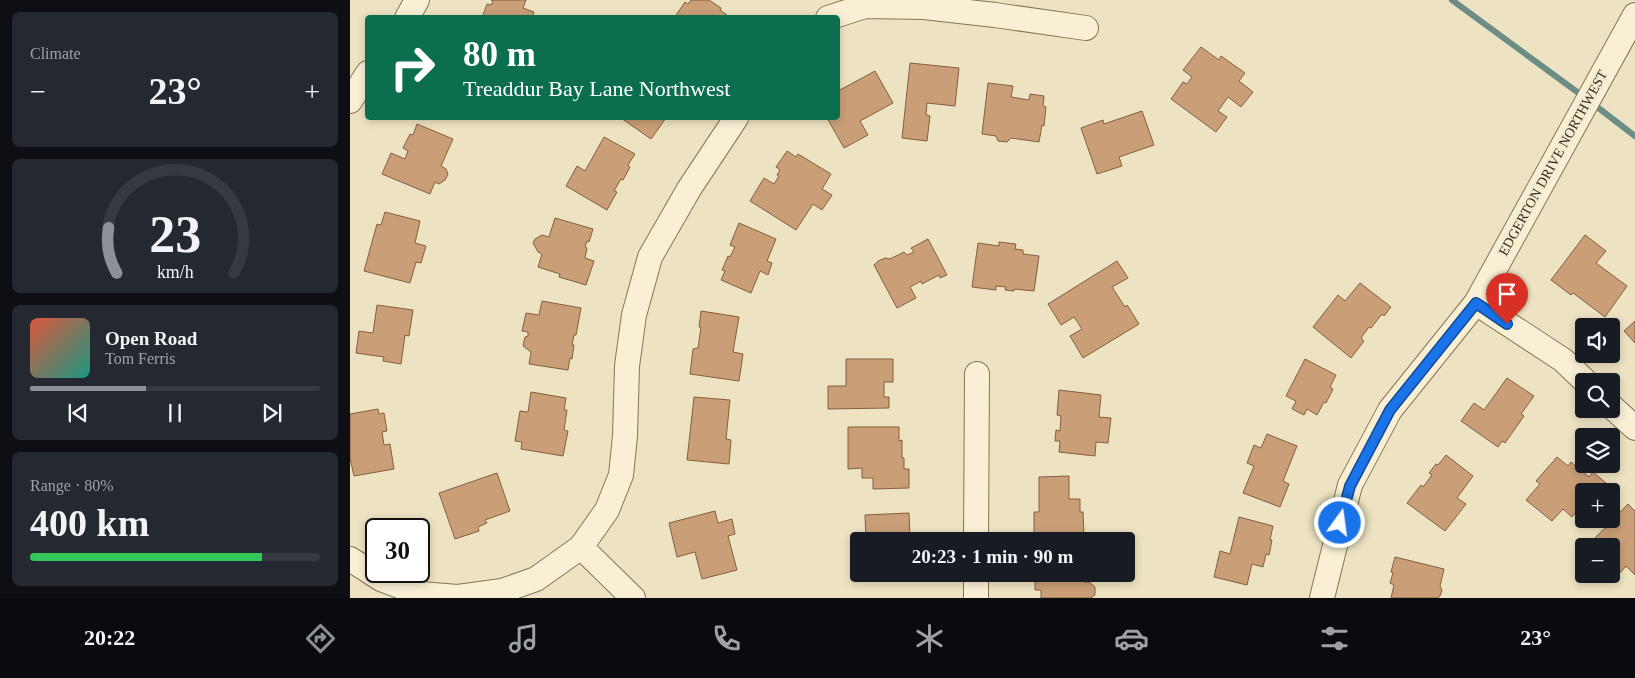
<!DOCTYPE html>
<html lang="en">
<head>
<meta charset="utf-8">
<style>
	:root { --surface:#171b24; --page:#242831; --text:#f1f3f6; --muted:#9ea1a6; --line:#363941; --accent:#8c9099 }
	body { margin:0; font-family:Georgia,serif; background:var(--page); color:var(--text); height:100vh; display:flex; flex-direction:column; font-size:19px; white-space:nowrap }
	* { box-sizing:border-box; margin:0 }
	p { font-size:16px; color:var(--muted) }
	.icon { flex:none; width:28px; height:28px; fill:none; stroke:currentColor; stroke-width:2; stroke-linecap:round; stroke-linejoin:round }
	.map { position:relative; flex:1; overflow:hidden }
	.details { display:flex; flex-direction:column; gap:12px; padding:12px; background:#0d0f14; width:350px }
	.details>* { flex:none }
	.top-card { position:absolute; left:15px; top:15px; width:475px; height:105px; border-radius:5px; box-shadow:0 2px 8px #0003; background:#0b6e4f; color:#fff; overflow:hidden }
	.controls { position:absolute; left:1225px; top:318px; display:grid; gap:10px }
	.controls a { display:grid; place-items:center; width:45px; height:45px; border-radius:5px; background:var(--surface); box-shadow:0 2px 8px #0003; font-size:25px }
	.speed { position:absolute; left:15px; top:518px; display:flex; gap:10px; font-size:25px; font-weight:700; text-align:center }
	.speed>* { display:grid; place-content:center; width:65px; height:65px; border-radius:50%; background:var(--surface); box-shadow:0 2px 8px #0003; line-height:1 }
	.speed .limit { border:2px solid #111; border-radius:8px; background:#fff; color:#111 }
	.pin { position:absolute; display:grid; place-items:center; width:42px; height:42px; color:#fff; margin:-51px -21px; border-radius:50% 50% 50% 0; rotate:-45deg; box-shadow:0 0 5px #0007 }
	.pin .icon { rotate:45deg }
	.me { position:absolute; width:55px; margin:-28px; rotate:14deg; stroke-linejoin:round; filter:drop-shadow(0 0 4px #0008) }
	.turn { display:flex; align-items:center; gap:18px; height:105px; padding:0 15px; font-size:22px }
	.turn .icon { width:65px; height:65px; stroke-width:2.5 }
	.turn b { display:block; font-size:35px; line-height:42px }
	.big { font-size:38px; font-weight:800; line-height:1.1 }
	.details .card { flex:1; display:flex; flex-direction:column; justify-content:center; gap:8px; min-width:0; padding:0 18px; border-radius:8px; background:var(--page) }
	.details .dial { align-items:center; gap:0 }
	.dial svg { height:130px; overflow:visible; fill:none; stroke:var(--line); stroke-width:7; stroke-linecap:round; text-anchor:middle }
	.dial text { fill:var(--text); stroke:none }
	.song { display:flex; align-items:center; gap:15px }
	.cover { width:60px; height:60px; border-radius:8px; background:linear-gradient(135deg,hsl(10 70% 55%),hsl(170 70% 35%)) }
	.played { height:5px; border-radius:2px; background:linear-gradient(90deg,var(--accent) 40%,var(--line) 40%) }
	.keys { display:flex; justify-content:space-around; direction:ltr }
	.heat { display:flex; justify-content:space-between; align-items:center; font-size:28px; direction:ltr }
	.charge { height:8px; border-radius:4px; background:linear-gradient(90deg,#34c759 80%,var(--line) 0) }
	.trip { position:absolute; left:500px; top:532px; width:285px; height:50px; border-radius:5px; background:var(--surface); box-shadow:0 2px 8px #0003; font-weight:800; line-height:50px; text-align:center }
	.dock { display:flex; height:80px; justify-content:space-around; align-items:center; background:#090b0e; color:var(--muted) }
	.dock .icon { width:35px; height:35px }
	.dock .active { color:var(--accent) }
	.dock b { font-size:22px; color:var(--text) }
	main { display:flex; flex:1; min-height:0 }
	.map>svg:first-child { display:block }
</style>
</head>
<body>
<main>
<section class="details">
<div class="card"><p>Climate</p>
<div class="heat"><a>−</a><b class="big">23°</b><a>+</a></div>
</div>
<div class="card dial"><svg viewBox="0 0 100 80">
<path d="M14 69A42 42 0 1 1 86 69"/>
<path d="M14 69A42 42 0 0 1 9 41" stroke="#8c9099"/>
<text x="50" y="56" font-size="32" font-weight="700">23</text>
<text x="50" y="72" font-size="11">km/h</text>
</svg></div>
<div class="card">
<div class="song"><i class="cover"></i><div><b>Open Road</b><p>Tom Ferris</p></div></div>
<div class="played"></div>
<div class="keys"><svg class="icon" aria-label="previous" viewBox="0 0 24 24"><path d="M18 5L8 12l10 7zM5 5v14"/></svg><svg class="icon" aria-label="pause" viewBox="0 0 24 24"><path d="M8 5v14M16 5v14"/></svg><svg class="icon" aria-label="next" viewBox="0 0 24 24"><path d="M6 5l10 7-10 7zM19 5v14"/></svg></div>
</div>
<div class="card"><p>Range · 80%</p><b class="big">400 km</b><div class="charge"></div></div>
</section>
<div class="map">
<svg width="1285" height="598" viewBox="0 0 1285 598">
	<rect width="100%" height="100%" fill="#ede2c1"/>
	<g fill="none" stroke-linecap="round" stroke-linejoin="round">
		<g stroke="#6b8d86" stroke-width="6">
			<polyline points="1102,0 1234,97"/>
			<polyline points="1242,103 1285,136"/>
		</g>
	</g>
	<g fill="#ca9f77" stroke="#845f3f">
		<polygon points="141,0 176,0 173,8 184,12 182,18 132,18 137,4 141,5 143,1"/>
		<polygon points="341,0 359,0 371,8 370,10 377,15 376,18 324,18 335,2 338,4"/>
		<polygon points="851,47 869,60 871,56 895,73 889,81 903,92 891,107 878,97 868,111 877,117 866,132 821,99 833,82 837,84 842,77 833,70"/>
		<polygon points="560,63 609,68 605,106 577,103 576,115 580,116 577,141 552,138"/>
		<polygon points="525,71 543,103 510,121 518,135 494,148 477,118 488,118 488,91"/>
		<polygon points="638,83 663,86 661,97 679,100 680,94 694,96 693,106 696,107 694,126 692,125 689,142 661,138 657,142 648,141 646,136 632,134"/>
		<polygon points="792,111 804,145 769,157 772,166 747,174 731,128 753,120 754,124"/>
		<polygon points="271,118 316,118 301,139"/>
		<polygon points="67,124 103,139 91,166 96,169 98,174 95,180 89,184 85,182 80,194 32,174 41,153 55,159 58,151 53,148 60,134 63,135"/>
		<polygon points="254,137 285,154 278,165 280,167 273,180 271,179 264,191 267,192 257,210 216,186 227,166 235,171"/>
		<polygon points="437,151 446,157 448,154 481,174 472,189 482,195 472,210 463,204 446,230 400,201 414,178 424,184 429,176 427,175 430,170 426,167"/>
		<polygon points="35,212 70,221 65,243 76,246 71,263 66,262 60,283 14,271 27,224 31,225"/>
		<polygon points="205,218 243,229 239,242 237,241 235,247 237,248 235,258 244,261 236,285 209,277 210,274 188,267 192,254 188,252 183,243 185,239 192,235 199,237"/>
		<polygon points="389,223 426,239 417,261 422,263 418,275 410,271 401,293 371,280 375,271 372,270 378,256 380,257 385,247 380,245"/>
		<polygon points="1235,235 1256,251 1246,263 1277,286 1255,317 1223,293 1221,295 1201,280"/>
		<polygon points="578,239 597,275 590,278 589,275 572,284 571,281 560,287 566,298 547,308 524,265 528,261 535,258 540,259 554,252 557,255 564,252 561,248"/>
		<polygon points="649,242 666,244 665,249 673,250 673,254 689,256 684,291 664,289 664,291 655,290 656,287 646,286 646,290 622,287 628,243 649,246"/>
		<polygon points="767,261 778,278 762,287 775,307 777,305 789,324 733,358 720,336 732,329 724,317 711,325 698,304"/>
		<polygon points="1010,283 1041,307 1034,316 1032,314 1021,328 1019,327 1011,338 1014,341 1001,358 963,327 988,295 995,301"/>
		<polygon points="192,301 231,308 226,335 224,335 222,345 224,345 222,359 220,358 218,370 179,364 181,352 173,346 175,337 178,336 178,332 172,331 176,313 189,315"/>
		<polygon points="27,305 63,310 59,336 55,335 51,364 33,361 34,357 6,353 9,331 23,333"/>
		<polygon points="351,311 389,317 383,352 393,354 389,381 340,374 343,349 348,348 351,327 349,327"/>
		<polygon points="1285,321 1285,343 1274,331"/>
		<polygon points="496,359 543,359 543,382 534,382 534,397 539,397 539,408 478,409 478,386 496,386"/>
		<polygon points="955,359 986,375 980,387 983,389 976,403 974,402 967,415 957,409 954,415 942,409 946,401 936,396"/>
		<polygon points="1157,378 1184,396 1171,414 1174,416 1155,443 1152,441 1148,447 1111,421 1124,403 1134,410"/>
		<polygon points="709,390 751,395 749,417 761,418 758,443 746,442 745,456 709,452 710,441 705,441 706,430 710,431 711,416 707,415"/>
		<polygon points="181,392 216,398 214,410 217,410 214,430 218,431 213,456 171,449 172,442 165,441 170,411 178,412"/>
		<polygon points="344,397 380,400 376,439 381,440 379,464 337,460"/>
		<polygon points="28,409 29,414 34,413 37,431 32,432 34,445 40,444 44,469 4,476 0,458 0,414"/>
		<polygon points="498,427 549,427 549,441 552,440 552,458 554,458 554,469 559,469 559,488 523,489 523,478 512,478 512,468 498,469"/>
		<polygon points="917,434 947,446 933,481 939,484 930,507 893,493 904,466 897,463 904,445 911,448"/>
		<polygon points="1096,455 1123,476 1107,498 1116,504 1095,531 1057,503 1071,485 1073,487 1082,475 1079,473 1086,464 1088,465"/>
		<polygon points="1207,457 1218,466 1221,462 1239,477 1243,472 1262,488 1260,491 1234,491 1234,513 1229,509 1222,517 1213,509 1202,521 1176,500 1190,484 1186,481"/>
		<polygon points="147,473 160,511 135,520 137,523 128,527 129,531 105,539 89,493"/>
		<polygon points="719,476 719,499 730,499 730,512 733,512 734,536 717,535 717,537 684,538 684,512 689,512 689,477"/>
		<polygon points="1278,504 1285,511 1285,575 1276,566 1269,574 1261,566 1261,546 1251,546 1244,539"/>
		<polygon points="365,511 368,523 382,519 385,534 378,536 387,570 352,579 345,552 327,557 319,523"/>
		<polygon points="559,513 560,537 555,537 556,541 516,541 515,515"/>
		<polygon points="889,517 923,526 920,540 922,540 919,555 916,554 913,567 902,564 897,585 864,577 870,551 880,554"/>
		<rect x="504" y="546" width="5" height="14"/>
		<polygon points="1045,557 1094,569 1090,586 1092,590 1090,596 1088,598 1041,598 1044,585 1040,583 1043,573 1041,572"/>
		<polygon points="685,574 734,574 734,582 739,582 745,587 745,595 741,598 691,598 691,590 685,590"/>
	</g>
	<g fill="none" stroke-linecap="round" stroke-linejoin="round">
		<g stroke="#867459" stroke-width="26">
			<g id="minor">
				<polyline points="57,18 67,0"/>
				<polyline points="478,18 515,6 574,7 645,15 736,28"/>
				<polyline points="0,101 18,73"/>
				<polyline points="1126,303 1213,360 1235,381"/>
				<polyline points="1261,406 1285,428"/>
				<polyline points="626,541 627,374"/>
				<polyline points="231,547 283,598"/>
				<polyline points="0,559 31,579 70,594 108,597 152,591 186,579 231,547 257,510 271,475 275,436 277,366 284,315 300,257 339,189 386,118"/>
				<polyline points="626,574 626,598"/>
				<polyline points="972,598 1000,485 1040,410 1126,303 1285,15"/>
			</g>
		</g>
		<use href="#minor" stroke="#f8efd4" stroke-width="24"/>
	</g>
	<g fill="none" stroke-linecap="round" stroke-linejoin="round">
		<g stroke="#114b97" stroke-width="12">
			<polyline id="route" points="990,523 1000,486 1040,410 1126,303 1157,324"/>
		</g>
		<use href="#route" stroke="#1a73e8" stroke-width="9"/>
	</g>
	<g text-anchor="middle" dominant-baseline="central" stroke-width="5" stroke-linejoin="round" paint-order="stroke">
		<g font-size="14" fill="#362b1d" stroke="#f4ecd0">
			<text transform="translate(1203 163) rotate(-61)">EDGERTON DRIVE NORTHWEST</text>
		</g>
	</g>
</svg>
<div class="controls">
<a><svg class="icon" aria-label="sound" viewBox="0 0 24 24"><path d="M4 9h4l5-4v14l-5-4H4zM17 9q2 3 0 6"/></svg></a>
<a><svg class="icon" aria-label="search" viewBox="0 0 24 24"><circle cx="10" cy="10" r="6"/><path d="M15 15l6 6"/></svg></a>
<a><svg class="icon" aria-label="layers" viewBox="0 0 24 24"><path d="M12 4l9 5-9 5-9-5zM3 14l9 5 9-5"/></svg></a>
<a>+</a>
<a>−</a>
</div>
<div class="speed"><div class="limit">30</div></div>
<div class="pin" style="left:1157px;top:324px;background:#d93025"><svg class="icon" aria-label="arrive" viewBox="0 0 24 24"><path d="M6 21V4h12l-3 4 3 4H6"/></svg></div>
<svg class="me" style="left:990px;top:523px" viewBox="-20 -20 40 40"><circle r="17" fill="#1a73e8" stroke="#fff" stroke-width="3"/><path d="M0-11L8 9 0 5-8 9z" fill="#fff"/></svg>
<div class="trip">20:23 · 1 min · 90 m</div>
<div class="top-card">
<div class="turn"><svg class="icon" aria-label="right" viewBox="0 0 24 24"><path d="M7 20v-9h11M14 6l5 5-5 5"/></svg><div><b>80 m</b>Treaddur Bay Lane Northwest</div></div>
</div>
</div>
</main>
<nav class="dock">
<b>20:22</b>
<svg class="icon active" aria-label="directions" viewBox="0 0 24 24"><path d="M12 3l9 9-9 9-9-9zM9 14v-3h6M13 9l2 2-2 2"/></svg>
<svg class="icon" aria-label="music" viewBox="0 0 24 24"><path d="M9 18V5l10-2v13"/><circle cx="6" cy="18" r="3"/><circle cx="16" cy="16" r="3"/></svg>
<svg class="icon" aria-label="phone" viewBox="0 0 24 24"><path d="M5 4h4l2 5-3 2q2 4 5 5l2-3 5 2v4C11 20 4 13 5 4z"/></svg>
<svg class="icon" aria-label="climate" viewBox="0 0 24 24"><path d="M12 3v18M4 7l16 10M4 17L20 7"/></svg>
<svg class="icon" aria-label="car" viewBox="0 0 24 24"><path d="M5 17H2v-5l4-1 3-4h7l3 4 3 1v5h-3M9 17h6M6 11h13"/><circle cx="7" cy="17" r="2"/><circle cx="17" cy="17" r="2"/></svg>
<svg class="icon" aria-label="filters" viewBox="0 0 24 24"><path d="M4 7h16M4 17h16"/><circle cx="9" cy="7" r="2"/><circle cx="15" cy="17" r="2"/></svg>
<b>23°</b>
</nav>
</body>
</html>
